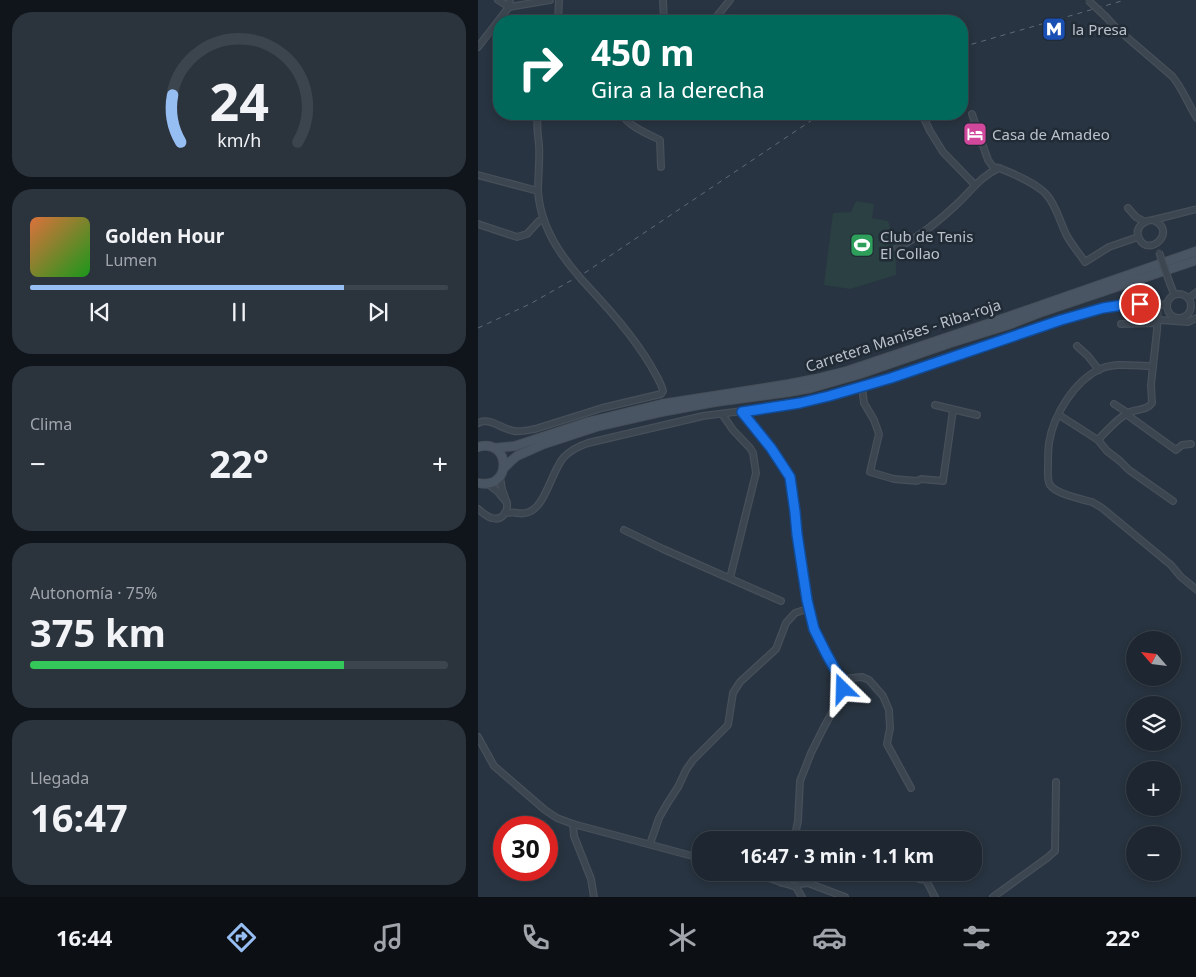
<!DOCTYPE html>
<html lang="es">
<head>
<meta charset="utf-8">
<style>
	:root { --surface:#1e2731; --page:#2b333d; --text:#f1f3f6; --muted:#a1a5ab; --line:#3c444d; --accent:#96bef3 }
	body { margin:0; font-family:"Noto Sans",sans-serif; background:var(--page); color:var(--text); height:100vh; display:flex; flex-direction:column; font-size:19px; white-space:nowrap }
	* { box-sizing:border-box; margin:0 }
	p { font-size:16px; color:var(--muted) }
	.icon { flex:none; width:28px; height:28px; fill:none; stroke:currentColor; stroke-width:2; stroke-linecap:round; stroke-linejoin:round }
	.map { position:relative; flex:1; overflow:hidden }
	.side { display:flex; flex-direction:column; gap:12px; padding:12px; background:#10151b; width:478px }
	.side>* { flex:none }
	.guide { position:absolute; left:15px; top:15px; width:475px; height:105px; border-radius:20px; box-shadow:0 2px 8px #0003,0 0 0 1px var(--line); background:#00695c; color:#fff; overflow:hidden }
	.needle { width:32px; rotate:298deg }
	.controls { position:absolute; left:648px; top:631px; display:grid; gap:10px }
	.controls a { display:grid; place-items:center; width:55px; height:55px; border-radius:50%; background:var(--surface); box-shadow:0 2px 8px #0003,0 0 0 1px var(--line); font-size:25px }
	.speed { position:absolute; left:15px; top:816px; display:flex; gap:10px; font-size:25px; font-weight:700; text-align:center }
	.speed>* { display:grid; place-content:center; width:65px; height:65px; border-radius:50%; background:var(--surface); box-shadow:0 2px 8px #0003,0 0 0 1px var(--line); line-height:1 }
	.speed .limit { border:8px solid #d22; background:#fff; color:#111 }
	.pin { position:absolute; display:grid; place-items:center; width:42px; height:42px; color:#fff; margin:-21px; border:2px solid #fff; border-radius:50%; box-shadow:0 1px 5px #0007 }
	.me { position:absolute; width:55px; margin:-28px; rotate:338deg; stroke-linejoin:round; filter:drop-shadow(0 0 4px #0008) }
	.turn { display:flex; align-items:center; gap:18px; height:105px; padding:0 15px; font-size:22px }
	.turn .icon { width:65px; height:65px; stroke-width:2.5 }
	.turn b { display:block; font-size:35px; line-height:42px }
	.big { font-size:38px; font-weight:700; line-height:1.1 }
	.side .tile { flex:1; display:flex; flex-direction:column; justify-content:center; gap:8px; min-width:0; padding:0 18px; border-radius:20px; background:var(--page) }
	.side .dial { align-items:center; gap:0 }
	.dial svg { height:130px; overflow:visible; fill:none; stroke:var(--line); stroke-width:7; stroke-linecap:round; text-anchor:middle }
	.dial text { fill:var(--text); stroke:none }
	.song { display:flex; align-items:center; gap:15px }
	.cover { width:60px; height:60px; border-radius:8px; background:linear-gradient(135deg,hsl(20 70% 55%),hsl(120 70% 35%)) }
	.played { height:5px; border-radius:2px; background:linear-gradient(90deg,var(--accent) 75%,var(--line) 75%) }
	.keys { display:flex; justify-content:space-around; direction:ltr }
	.heat { display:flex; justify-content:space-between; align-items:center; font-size:28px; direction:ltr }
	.charge { height:8px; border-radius:4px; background:linear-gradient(90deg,#34c759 75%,var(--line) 0) }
	.trip { position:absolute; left:214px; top:831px; width:290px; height:50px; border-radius:20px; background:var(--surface); box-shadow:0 2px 8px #0003,0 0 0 1px var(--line); font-weight:700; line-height:50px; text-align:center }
	.tab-bar { display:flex; height:80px; justify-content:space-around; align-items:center; background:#0c1014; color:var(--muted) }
	.tab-bar .icon { width:35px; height:35px }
	.tab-bar .active { color:var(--accent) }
	.tab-bar b { font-size:22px; color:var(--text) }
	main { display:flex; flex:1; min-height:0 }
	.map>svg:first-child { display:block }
</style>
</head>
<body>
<main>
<section class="side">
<div class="tile dial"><svg viewBox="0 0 100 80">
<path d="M14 69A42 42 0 1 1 86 69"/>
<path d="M14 69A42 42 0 0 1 9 40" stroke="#96bef3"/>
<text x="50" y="56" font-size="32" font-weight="700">24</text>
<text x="50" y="72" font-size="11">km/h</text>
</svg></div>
<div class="tile">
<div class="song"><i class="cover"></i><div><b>Golden Hour</b><p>Lumen</p></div></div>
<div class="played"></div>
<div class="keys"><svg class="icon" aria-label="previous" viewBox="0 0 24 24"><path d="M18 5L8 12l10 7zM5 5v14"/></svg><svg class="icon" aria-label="pause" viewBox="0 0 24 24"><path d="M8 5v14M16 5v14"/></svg><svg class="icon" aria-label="next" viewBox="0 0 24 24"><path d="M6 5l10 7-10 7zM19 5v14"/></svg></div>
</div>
<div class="tile"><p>Clima</p>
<div class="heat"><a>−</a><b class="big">22°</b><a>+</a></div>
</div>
<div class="tile"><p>Autonomía · 75%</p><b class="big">375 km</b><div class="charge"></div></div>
<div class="tile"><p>Llegada</p><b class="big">16:47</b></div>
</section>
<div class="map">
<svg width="719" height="897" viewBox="0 0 719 897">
	<rect width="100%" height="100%" fill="#283441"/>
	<path fill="#2a4042" d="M378 201 396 204 394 218 410 221C417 241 418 254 418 275L372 289 346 285 355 213 373 212Z"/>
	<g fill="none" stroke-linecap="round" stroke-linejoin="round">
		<g stroke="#464f5a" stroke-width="8">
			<g id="street">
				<polyline points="20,0 31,7 72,0"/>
				<polyline points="185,0 186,21"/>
				<path d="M628 17 638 28 694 76C705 89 710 104 719 118"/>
				<polyline points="80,21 81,0"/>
				<polyline points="230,21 235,21 252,0"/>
				<polyline points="0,47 31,7 32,0"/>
				<path d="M60 114C58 125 60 134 61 145 62 160 60 176 60 191 62 223 79 251 99 274"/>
				<path d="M144 114C150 126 170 134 182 140L183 167"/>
				<polyline points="444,114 452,131 465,152 497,185"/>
				<polyline points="494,114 510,160 515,167 521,168"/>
				<polyline points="0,175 60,191"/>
				<polyline points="650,208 658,217 667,222"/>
				<path d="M675 220C701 231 670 259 661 238 656 228 666 220 675 220L719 209"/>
				<polyline points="0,224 39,237 49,234 61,221 66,220"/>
				<path d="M419 248C441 237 461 221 479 204 493 191 503 176 521 168 534 173 559 184 568 194 579 206 582 223 589 236 594 245 601 253 607 262L631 247 660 237"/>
				<polyline points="691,281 696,294"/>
				<circle cx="701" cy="306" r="12"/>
				<polyline points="711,298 719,292"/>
				<path d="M680 305 679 330 675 366C658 366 637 362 622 369 596 381 575 416 571 443 570 451 570 459 570 466 570 472 569 480 572 485 578 494 603 499 614 502 618 504 621 506 624 508L693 565 703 577 719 590"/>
				<polyline points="643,324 679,323 682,320 710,322 719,318"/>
				<polyline points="599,346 610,356 621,370"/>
				<polyline points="384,387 386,403 396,420 401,434 392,472 416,479 439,481 443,479 465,481 475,410"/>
				<polyline points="636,404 650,413"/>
				<polyline points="457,405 499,415"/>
				<polyline points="264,411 293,448 312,477 315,494 319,534 329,600 337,629 347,653 359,673 365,679 365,689 360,702 346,727 333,753 322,781 320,821 316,840"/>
				<polyline points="244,414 255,430 272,448 275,453 278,473 252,578"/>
				<polyline points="648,414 698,450 704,445 713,444"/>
				<polyline points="581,415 620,440 629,451 642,461 651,470 695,501"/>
				<path d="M0 423C13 417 23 429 36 431 43 432 51 430 57 429L124 408 183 394 185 391C183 382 177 374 173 366 154 334 129 307 104 280"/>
				<path d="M620 440C626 433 640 419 648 414 656 408 668 412 674 403L673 385 675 366"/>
				<polyline points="10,484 20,492 29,503 24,489 22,477"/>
				<path d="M0 509C4 512 9 517 14 518 24 521 30 512 29 503"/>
				<path d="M27 513C31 513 35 512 39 513 42 513 45 514 47 513 67 511 73 471 86 457 93 450 101 446 110 443L225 416 296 407 336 400 413 378 583 319 625 308 645 305H680L689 304"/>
				<polyline points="146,530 185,549 303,601"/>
				<polyline points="365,679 384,677 391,680 405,696 411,710 412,728 409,744 433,788"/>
				<polyline points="0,737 16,766 67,810 79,818 95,824 222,858"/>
				<polyline points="95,824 96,836 113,879 116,897"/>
				<polyline points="172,844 181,818 189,804 200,787 208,770 215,760 250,725 255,693 262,682 298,649 308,623 317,613 332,608"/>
				<polyline points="272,872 318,887 324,897"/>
				<polyline points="441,879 448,880 457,897"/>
				<polyline points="304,883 308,872"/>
				<polyline points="318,887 322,884 330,883 367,897"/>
				<polyline points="515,897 569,858 577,851 578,782"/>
			</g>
		</g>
		<g stroke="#464f5a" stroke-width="10">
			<g id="secondary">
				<path d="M0 447C33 437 35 491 0 483"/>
				<polyline points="17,448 37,446 110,422 184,404 311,384 337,379 369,371 515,322 719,251"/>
				<polyline points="26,468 33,461 39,456 66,444 121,426 183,412 237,402 311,392 333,388 382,374 472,343 530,325 561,313 719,260"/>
			</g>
		</g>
		<use href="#street" stroke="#3c4651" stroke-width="5.5"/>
		<use href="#secondary" stroke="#4a5564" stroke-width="8"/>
		<g stroke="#5f6a78" stroke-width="1" stroke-dasharray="5 5" stroke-linecap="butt">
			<polyline points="484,47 647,0"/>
			<polyline points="0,328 52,304 108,272 343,114"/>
		</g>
		<g stroke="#464f5a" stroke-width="8" stroke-linecap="butt">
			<g id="street-bridge">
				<polyline points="610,0 628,17"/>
				<polyline points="681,252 691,281"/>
				<polyline points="99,274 104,280"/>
			</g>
		</g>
		<use href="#street-bridge" stroke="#3c4651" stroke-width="5.5"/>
	</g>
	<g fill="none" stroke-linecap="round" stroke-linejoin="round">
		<g stroke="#114b97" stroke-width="12">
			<polyline id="route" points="365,689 365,679 359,673 348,653 336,629 329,600 319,534 317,512 312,477 293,448 264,412 322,403 351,396 413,378 583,320 625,308 645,305 662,304"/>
		</g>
		<use href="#route" stroke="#1a73e8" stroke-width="9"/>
	</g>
	<defs>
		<g id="metro-square" transform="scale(1.25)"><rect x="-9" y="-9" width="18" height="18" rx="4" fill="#1a4fb4" stroke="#212b36"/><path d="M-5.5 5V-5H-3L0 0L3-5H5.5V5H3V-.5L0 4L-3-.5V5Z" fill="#fff"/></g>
		<g id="hotel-square" transform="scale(1.25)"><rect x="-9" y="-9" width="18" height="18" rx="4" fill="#d1479c" stroke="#212b36"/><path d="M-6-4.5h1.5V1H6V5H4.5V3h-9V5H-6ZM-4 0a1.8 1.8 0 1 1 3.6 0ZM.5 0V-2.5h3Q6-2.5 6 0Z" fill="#fff"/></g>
		<g id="stadium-square" transform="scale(1.25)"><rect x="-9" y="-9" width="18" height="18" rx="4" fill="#2e9e5b" stroke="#212b36"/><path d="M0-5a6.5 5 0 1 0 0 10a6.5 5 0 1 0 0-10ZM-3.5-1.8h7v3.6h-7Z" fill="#fff"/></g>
	</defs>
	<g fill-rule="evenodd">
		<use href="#metro-square" x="576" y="29"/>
		<use href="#hotel-square" x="497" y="134"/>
		<use href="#stadium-square" x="384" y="245"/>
	</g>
	<g text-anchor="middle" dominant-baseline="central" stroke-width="5" stroke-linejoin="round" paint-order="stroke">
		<g font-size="15" fill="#b9c1cb" stroke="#212b36" text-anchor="start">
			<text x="594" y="29">la Presa</text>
			<text x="514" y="134">Casa de Amadeo</text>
			<text x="402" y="236">Club de Tenis<tspan x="402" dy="17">El Collao</tspan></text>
		</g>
		<g font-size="15" fill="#b9c1cb" stroke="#212b36">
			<text transform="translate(425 335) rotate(-18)">Carretera Manises - Riba-roja</text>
		</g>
	</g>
</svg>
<div class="controls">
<a><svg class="needle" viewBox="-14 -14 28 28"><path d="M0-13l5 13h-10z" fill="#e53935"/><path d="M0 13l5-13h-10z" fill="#a1a5ab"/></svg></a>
<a><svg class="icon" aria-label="layers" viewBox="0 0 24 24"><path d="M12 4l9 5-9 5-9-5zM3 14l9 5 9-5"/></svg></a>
<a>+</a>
<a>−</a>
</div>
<div class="speed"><div class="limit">30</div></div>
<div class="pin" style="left:662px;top:304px;background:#d93025"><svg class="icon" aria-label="arrive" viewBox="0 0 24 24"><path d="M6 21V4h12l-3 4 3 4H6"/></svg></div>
<svg class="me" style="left:365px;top:689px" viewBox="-20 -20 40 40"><path d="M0-17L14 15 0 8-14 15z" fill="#1a73e8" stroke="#fff" stroke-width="4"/></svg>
<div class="trip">16:47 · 3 min · 1.1 km</div>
<div class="guide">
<div class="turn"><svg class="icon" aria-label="right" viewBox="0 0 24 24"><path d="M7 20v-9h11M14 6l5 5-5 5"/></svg><div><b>450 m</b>Gira a la derecha</div></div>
</div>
</div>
</main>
<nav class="tab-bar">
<b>16:44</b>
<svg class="icon active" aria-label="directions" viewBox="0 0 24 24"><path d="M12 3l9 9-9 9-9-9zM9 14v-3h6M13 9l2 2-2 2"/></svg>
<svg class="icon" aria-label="music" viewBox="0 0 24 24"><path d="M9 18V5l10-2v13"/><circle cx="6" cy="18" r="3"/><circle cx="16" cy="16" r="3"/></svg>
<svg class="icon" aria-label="phone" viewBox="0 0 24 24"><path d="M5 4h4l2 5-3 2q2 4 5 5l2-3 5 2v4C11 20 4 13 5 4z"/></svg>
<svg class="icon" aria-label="climate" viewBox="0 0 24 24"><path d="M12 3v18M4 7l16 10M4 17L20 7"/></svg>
<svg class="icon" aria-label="car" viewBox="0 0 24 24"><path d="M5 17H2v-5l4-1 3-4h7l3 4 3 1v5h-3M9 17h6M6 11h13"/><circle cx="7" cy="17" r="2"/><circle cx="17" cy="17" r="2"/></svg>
<svg class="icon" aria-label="filters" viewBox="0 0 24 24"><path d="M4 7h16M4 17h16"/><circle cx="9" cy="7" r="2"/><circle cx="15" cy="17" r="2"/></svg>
<b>22°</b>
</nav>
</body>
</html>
